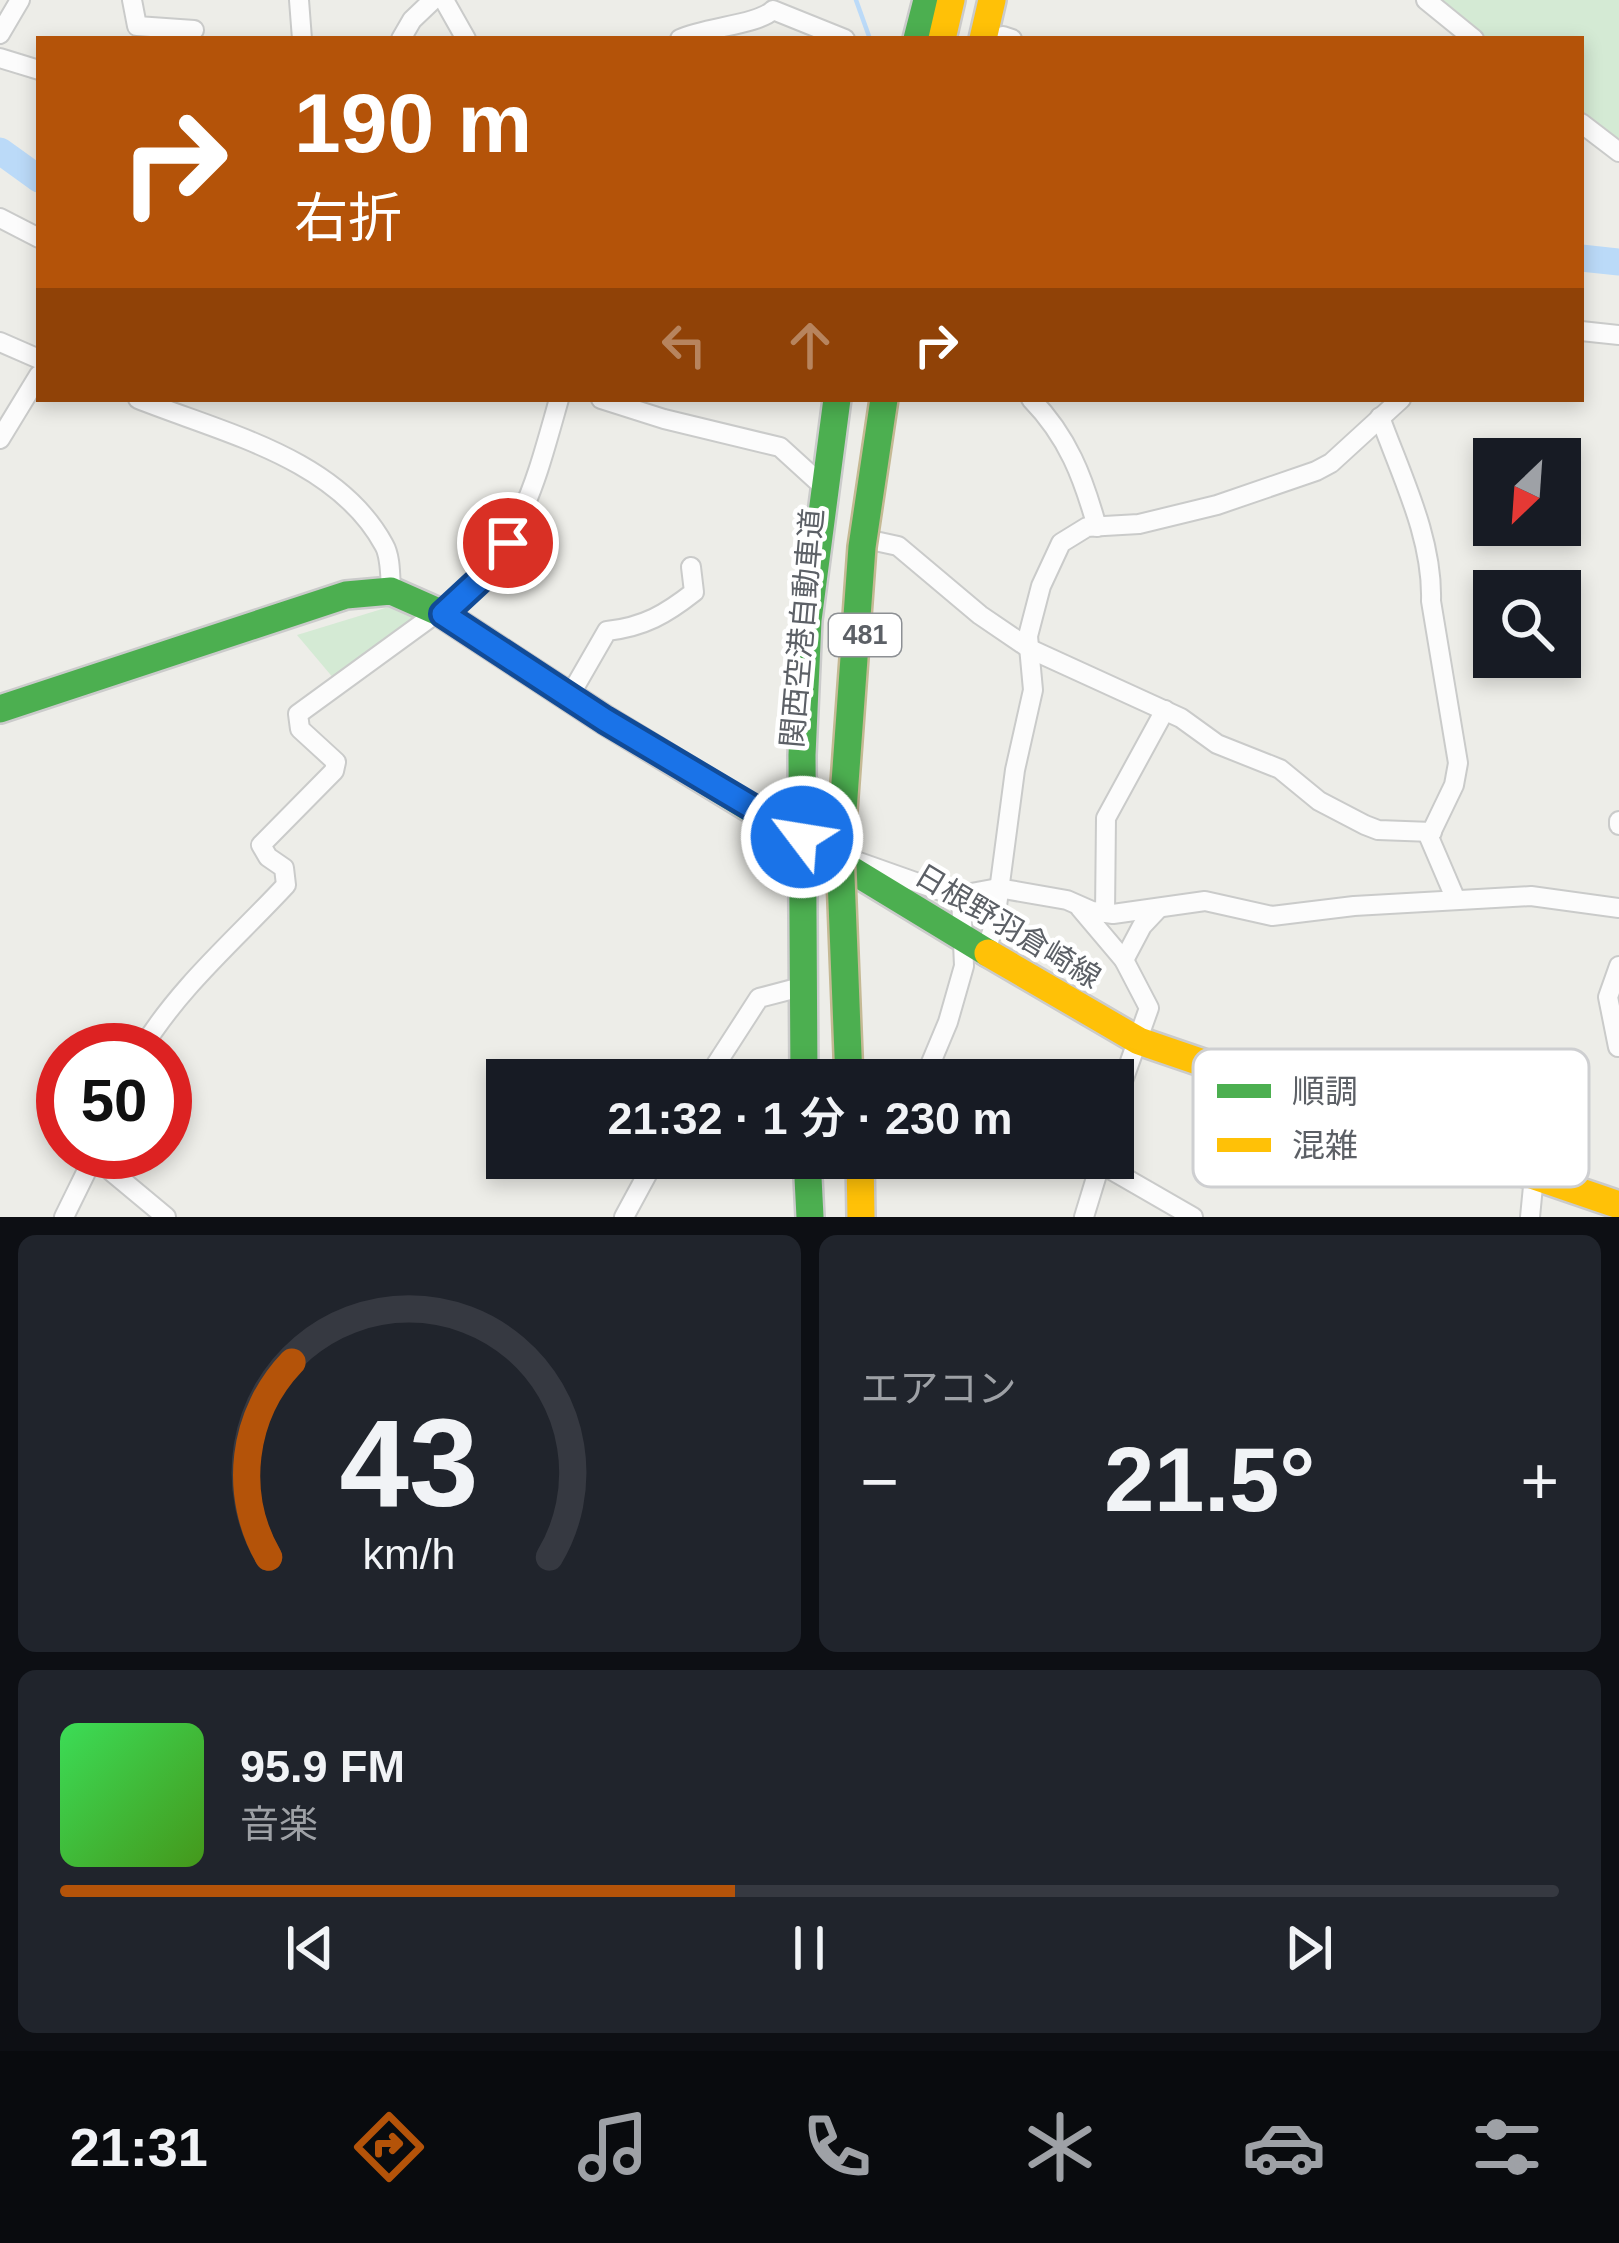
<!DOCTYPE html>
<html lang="ja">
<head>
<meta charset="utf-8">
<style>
	:root { --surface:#171b24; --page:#20242c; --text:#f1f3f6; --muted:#9ea1a6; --line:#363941; --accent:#b45309 }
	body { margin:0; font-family:Helvetica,"Noto Sans JP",sans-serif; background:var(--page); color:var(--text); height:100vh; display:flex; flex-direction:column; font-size:45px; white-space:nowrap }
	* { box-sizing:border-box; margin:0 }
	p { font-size:39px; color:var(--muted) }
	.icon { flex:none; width:66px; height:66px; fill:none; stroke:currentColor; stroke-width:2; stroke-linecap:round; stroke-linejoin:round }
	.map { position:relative; height:1217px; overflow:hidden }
	.panel { display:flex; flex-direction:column; gap:18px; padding:18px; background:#0d0f14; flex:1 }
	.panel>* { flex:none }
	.banner { position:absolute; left:36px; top:36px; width:1548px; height:366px; border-radius:0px; box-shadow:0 6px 18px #0003; background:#b45309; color:#fff; overflow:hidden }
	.needle { width:78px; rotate:205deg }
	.buttons { position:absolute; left:1473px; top:438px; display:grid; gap:24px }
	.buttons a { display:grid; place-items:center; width:108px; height:108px; border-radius:0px; background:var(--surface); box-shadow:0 6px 18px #0003; font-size:60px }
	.speed { position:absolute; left:36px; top:1023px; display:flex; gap:24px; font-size:60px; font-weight:700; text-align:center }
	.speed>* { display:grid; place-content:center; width:156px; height:156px; border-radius:50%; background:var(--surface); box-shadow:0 6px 18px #0003; line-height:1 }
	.speed .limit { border:18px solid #d22; background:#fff; color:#111 }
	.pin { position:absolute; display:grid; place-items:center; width:102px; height:102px; color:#fff; margin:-51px; border:6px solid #fff; border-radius:50%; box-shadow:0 3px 12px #0007 }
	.me { position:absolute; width:132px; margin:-66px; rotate:301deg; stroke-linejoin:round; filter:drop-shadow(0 0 9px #0008) }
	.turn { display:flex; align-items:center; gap:42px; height:252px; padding:0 60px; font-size:54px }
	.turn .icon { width:156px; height:156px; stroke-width:2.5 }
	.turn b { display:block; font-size:84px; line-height:102px }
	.lanes { display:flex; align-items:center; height:114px; padding:0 60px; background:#0003; justify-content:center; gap:60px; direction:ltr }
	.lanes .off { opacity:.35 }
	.big { font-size:90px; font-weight:600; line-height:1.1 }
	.panel .widget { flex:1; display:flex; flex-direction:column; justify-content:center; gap:18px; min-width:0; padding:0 42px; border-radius:18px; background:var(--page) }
	.panel .dial { align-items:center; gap:0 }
	.dial svg { height:312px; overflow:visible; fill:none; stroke:var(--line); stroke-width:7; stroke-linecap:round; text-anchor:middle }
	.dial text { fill:var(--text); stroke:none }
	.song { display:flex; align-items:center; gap:36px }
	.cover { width:144px; height:144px; border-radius:18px; background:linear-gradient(135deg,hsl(130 70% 55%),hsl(100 70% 35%)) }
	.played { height:12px; border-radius:6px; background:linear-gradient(90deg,var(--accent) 45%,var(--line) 45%) }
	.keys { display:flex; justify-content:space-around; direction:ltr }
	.heat { display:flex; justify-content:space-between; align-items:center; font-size:66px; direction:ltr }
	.panel .tiles { flex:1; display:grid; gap:18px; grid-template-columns:1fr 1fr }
	.widget:last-child { grid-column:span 2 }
	.trip { position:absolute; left:486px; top:1059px; width:648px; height:120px; border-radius:0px; background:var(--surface); box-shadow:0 6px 18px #0003; font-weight:600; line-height:120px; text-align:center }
	.tabs { display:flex; height:192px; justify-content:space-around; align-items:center; background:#090b0e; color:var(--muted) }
	.tabs .icon { width:84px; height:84px }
	.tabs .selected { color:var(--accent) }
	.tabs b { font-size:54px; color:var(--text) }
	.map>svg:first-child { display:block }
</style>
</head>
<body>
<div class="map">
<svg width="1619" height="1217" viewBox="0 0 1619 1217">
	<rect width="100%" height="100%" fill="#edede8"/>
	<g fill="#d4ead4">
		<polygon points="1436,0 1619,0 1619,143 1581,113 1581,39 1486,39"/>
		<polygon points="395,605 422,623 335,680 297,635"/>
	</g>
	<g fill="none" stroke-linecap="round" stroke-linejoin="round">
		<polyline stroke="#bbdaf8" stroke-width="4.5" points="856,0 870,39"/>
		<g stroke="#bbdaf8" stroke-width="27">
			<polyline points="0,151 39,179"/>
			<polyline points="1581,258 1619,262"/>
		</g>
		<g stroke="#cacbca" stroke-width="22">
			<g id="street">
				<polyline points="132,0 137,26 194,30"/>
				<polyline points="299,0 302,39"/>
				<polyline points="444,0 466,39"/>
				<polyline points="1426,0 1474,39"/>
				<polyline points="0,34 20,0"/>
				<polyline points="1003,36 1012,39"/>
				<polyline points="401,39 412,20 433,0"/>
				<path d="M680 39C706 27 757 25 773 10L845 39"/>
				<polyline points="0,58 39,70"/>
				<polyline points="1581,123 1619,152"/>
				<polyline points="0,218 39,238"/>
				<polyline points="1581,331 1619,335"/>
				<polyline points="0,342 39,359"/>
				<path d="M138 399C223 433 337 458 384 545 391 557 390 577 391 591"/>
				<polyline points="601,399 664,419 780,447 825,488"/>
				<path d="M1031 399C1068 437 1083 477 1097 527"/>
				<path d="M1380 417C1401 475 1433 538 1431 601L1458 763 1454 785 1429 837 1456 900"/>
				<polyline points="0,439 39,375"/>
				<polyline points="875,541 898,546 980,615 1030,649 1181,718 1217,744 1280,769 1319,801 1365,825 1378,830 1432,832"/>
				<path d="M443 614C521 541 531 499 559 399"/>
				<path d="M569 697 607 631C644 627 666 614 694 592L691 567"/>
				<polyline points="1619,821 1619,825"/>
				<polyline points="859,862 955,896 998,888 1067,900 1092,911 1113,914 1205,901 1272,916 1354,906 1531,896 1619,908"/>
				<polyline points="1080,908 1124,960 1149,1008 1113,1109"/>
				<polyline points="1105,913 1106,818 1165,710"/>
				<polyline points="986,952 995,921 1015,770 1033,690 1028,636 1041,586 1061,543 1087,527 1139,524 1217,505 1316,471 1331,463 1401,399"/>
				<polyline points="1124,960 1142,926 1158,909"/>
				<polyline points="1618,1047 1608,997 1619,966"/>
				<path d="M141 1050C180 986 236 939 286 885L284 868 268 857 261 845 334 771 336 762 300 729 298 714 438 612"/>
				<polyline points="706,1080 759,998 801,987"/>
				<polyline points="937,1080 930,1065 948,1022 964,966 961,895"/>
				<polyline points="94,1157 166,1217"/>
				<polyline points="1101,1164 1193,1217"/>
				<polyline points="64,1217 96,1152"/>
				<polyline points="624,1217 656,1158"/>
				<polyline points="1084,1217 1102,1158"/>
				<polyline points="1530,1217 1534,1176"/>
			</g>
		</g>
		<g stroke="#cbcbcb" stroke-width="32">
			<g id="fast">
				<polyline points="917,39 927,0"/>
				<polyline points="0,709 346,595 391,591 443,614 605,720 988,953"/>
				<polyline points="804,1080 802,755 808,620 837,399"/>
				<polyline points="807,1158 810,1217"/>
			</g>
		</g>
		<g stroke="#cbcbcb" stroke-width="32">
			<g id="slow">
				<polyline points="942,39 951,0"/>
				<polyline points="983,39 992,0"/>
				<polyline points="988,953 1139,1041 1619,1205"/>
				<polyline points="860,1158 861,1217"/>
			</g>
		</g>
		<use href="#street" stroke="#fcfcfc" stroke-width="18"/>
		<use href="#fast" stroke="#4caf50" stroke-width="27"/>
		<use href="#slow" stroke="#ffc107" stroke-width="27"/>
		<g stroke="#c5b994" stroke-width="32" stroke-linecap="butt">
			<polyline id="fast-bridge" points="849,1080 840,852 862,547 884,399"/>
		</g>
		<use href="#fast-bridge" stroke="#4caf50" stroke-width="27"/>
	</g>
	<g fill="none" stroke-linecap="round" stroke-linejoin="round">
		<g stroke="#114b97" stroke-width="30">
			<polyline id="route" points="508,543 484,576 443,614 605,720 802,837"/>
		</g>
		<use href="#route" stroke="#1a73e8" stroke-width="21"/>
	</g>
	<g text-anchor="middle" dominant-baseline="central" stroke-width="9" stroke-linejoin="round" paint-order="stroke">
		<rect fill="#fff" stroke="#8d9094" stroke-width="3" x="829" y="614" width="72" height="42" rx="9"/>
		<g font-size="27" font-weight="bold" fill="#5c6066">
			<text x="865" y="635">481</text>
		</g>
		<g font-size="30" fill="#5c6066" stroke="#fff">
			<text transform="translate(802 628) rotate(-85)">関西空港自動車道</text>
			<text transform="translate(1008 926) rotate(31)">日根野羽倉崎線</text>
		</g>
	</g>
	<rect x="1193" y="1049" width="396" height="138" rx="18" fill="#fff" stroke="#cecfd1" stroke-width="3"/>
	<rect x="1217" y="1084" width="54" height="14" fill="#4caf50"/>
	<rect x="1217" y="1138" width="54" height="14" fill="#ffc107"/>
	<g font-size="33" fill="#5c6066">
		<text x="1292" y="1103">順調</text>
		<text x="1292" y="1157">混雑</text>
	</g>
</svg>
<div class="buttons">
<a><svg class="needle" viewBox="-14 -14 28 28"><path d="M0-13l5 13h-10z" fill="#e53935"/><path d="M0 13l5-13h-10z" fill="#9ea1a6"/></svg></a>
<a><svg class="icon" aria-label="search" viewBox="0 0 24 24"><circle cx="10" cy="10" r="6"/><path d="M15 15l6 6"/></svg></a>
</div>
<div class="speed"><div class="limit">50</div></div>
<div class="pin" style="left:508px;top:543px;background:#d93025"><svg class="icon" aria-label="arrive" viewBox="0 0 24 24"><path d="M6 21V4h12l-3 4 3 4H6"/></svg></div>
<svg class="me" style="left:802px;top:837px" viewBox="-20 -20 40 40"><circle r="17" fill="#1a73e8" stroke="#fff" stroke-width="3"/><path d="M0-11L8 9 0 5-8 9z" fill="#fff"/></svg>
<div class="trip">21:32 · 1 分 · 230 m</div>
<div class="banner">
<div class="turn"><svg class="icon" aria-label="right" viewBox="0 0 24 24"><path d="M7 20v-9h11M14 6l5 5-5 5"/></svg><div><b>190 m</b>右折</div></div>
<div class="lanes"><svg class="icon off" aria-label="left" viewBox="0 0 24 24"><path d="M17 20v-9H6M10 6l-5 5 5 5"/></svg><svg class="icon off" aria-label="ahead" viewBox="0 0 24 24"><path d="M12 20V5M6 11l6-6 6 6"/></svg><svg class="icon" aria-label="right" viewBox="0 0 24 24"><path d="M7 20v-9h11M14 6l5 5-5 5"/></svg></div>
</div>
</div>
<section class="panel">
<div class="tiles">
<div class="widget dial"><svg viewBox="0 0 100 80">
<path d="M14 69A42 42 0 1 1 86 69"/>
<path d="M14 69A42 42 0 0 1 20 19" stroke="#b45309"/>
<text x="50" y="56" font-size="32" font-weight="700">43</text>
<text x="50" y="72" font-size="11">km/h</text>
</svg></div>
<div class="widget"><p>エアコン</p>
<div class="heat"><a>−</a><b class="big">21.5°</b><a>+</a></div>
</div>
<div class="widget">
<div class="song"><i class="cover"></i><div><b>95.9 FM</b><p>音楽</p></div></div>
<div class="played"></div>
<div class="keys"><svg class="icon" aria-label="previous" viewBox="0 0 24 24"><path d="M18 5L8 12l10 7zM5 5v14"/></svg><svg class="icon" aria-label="pause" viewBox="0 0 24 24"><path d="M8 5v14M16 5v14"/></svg><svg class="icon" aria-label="next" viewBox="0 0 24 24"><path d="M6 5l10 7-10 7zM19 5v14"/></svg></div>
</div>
</div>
</section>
<nav class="tabs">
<b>21:31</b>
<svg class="icon selected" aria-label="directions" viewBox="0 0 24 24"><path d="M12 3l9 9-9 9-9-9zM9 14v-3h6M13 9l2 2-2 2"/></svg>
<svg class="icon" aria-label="music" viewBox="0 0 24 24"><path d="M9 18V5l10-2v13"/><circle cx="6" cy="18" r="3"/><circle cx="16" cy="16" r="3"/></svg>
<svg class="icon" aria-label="phone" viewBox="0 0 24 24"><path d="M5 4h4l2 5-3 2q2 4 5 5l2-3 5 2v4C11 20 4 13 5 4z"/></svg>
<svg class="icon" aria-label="climate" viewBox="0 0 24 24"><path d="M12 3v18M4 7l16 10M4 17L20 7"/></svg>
<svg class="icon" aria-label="car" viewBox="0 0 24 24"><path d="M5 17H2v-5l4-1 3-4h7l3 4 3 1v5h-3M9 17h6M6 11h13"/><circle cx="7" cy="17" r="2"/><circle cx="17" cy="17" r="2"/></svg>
<svg class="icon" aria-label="filters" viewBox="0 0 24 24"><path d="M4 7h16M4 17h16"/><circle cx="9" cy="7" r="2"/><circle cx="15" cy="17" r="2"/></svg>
</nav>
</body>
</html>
